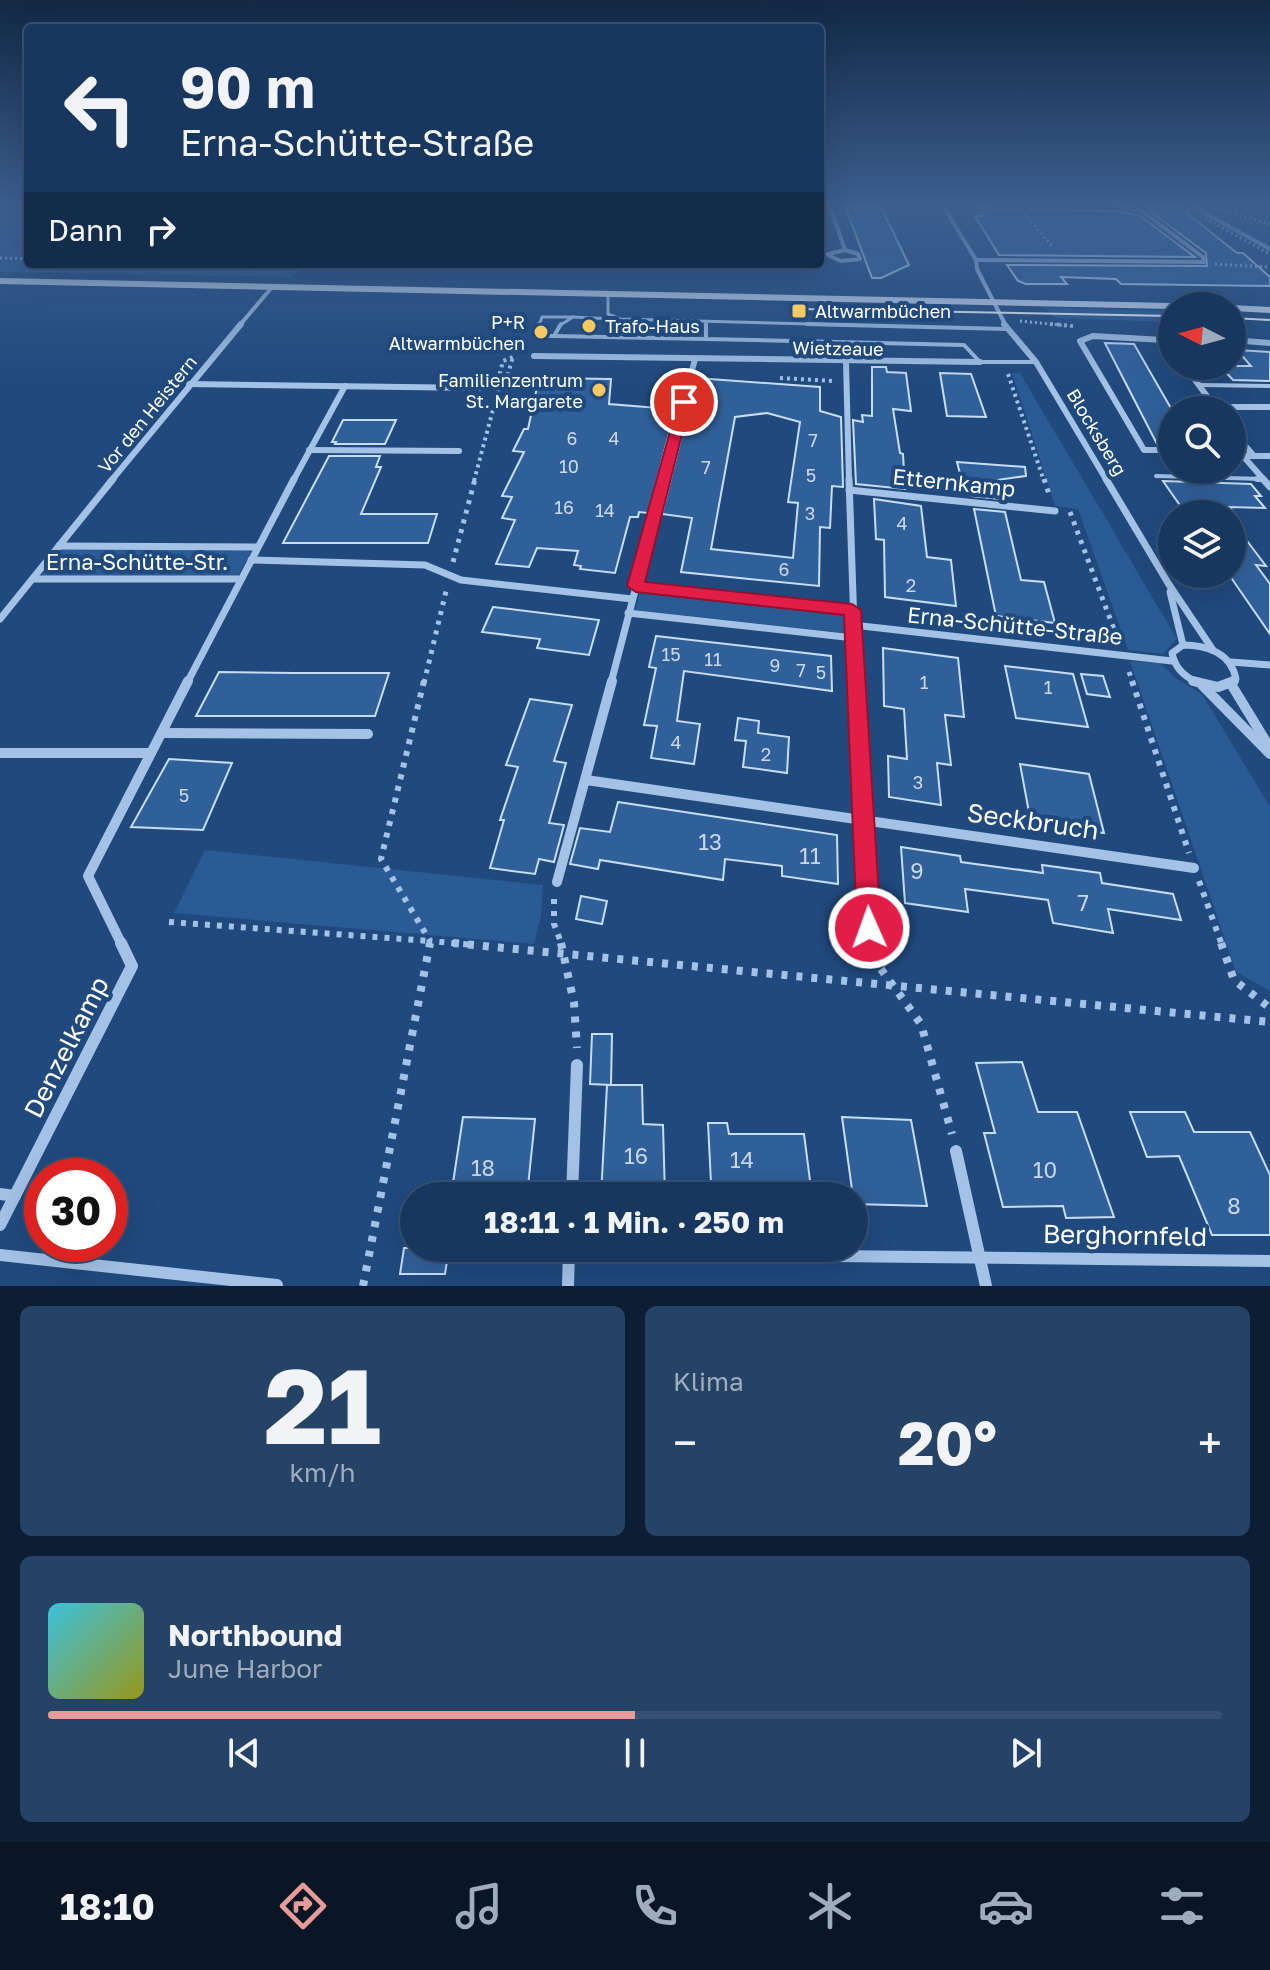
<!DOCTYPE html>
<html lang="de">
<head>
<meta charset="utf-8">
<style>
	:root { --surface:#18375e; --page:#254267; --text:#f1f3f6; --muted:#9facbc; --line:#365173; --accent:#e69b98 }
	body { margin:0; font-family:"Golos Text",sans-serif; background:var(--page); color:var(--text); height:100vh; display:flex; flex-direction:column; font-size:30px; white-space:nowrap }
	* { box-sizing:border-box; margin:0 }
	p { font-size:26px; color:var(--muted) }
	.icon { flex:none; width:44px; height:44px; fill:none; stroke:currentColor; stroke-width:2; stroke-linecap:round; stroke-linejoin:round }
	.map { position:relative; height:1286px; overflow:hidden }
	.details { display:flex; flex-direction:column; gap:20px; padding:20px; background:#0d1e34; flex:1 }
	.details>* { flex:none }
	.guide { position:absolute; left:24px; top:24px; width:800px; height:244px; border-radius:8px; box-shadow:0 8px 32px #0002,0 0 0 2px var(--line); background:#18375e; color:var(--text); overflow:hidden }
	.needle { width:52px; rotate:276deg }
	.fabs { position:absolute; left:1158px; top:292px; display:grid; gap:16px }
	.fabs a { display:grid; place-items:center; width:88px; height:88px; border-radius:50%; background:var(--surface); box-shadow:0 8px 32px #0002,0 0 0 2px var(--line); font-size:40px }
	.speed { position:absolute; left:24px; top:1158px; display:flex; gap:16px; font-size:40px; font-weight:700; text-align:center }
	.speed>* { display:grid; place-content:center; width:104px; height:104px; border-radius:50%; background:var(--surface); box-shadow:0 8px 32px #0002,0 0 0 2px var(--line); line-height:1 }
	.speed .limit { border:12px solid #d22; background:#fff; color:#111 }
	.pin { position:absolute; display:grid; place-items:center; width:68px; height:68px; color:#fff; margin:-34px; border:4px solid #fff; border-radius:50%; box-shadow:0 2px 8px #0007 }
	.me { position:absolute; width:88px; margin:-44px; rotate:358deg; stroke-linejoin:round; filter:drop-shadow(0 0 6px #0008) }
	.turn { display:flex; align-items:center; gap:28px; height:168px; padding:0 24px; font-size:36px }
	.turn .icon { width:104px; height:104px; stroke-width:2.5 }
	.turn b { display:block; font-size:56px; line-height:68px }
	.then { display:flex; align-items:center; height:76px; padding:0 24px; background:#0003; gap:16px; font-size:30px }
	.big { font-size:60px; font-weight:700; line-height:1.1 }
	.details .card { flex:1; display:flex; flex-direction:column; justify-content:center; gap:12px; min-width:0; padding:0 28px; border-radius:12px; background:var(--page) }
	.details .dial { align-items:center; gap:0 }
	.dial b { font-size:104px; line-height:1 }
	.song { display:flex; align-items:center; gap:24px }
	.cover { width:96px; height:96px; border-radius:12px; background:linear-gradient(135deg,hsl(190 70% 55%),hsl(60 70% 35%)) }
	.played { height:8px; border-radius:4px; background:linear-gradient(90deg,var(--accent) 50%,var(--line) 50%) }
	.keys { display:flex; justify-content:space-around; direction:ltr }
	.heat { display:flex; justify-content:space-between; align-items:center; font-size:44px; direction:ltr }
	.details .tiles { flex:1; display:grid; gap:20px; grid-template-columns:1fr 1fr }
	.card:last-child { grid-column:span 2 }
	.trip { position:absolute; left:400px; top:1182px; width:468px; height:80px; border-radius:40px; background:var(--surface); box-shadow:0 8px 32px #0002,0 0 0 2px var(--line); font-weight:700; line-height:80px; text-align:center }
	.dock { display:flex; height:128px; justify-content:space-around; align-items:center; background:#0a1626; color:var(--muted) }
	.dock .icon { width:56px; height:56px }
	.dock .selected { color:var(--accent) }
	.dock b { font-size:36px; color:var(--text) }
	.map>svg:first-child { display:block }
</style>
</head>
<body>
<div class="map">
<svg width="1270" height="1286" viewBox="0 0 1270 1286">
	<rect width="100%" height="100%" fill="#20497d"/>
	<g fill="#2a5b95">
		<polygon points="0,206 28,206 28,264 339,264 304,268 290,277 0,272"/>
		<polygon points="1045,308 1172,311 1172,322 1055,318"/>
		<polygon points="1012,373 1020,373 1177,639 1163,654 1128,650 1078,509 1055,506"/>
		<polygon points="61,549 252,550 238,576 41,576"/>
		<polygon points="640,591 844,612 845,633 635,610"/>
		<polygon points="1130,661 1160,663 1177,679 1202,694 1270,807 1270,991 1236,972"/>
		<polygon points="205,850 543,885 541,916 534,944 174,913"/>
	</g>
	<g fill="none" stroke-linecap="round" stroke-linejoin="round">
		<polyline stroke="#97bde8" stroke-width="4" points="1192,206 1270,249"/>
	</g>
	<g fill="#30609a" stroke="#c7dcf5" stroke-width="2" fill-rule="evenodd">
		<polygon points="845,206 881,207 909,265 881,278 872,278"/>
		<polygon points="1149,206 1178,206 1237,253 1243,253 1270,277 1270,286 1121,284 1116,279 1061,277 1067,284 1026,284 1018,281 1007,265 1207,266 1206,253 1151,212 1156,212"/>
		<polygon points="978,208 1119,211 1140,216 1195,257 999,255 975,216 984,216"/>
		<polygon points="1105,343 1134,344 1172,410 1172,444 1157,444"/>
		<polygon points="1237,350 1270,352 1270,381 1233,380 1220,366 1251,366"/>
		<polygon points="872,367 886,367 887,372 906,373 911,411 893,409 900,453 903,454 905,489 856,484 853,420 863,422 862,415 872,416"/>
		<polygon points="940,373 971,374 986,417 947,416"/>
		<polygon points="668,376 684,377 648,513 639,512 638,517 630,517 615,573 580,569 581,566 574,565 578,551 537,548 529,567 496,564 515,520 502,518 512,497 502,496 524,452 513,451 524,429 528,429 539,378 611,379 609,404 658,408"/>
		<path d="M696 378 820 387V411L841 417 843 487 832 486 830 528 820 527 819 586 681 572 692 518 662 514ZM767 413 800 422 788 502 798 503 793 558 711 549 735 417Z"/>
		<polygon points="343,420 396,420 385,444 335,444 336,442 332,442"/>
		<polygon points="329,456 380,456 376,467 381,467 361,514 437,514 428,543 283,543"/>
		<polygon points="957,462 1025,467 1026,476 997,480 1002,499 972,496 969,484 963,485"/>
		<polygon points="1163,481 1251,484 1261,496 1255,496 1265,508 1229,507 1235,514 1186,514"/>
		<polygon points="874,499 921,506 927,557 951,560 956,606 885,597 884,540 876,539"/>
		<polygon points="974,509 1005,512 1021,580 1044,582 1055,623 996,616"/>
		<polygon points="1232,521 1266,566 1256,565 1270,584 1270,634 1232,579"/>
		<polygon points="493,607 599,620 589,655 537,648 540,639 482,632"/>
		<polygon points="656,636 831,656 832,691 684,671 677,721 700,724 694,764 651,758 657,726 644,725 656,668 649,667"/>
		<polygon points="883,648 958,658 964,717 945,715 951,765 937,763 941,805 889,797 888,756 907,759 904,709 884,706"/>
		<polygon points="1005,666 1073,674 1088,727 1016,718"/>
		<polygon points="219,672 294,673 389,673 375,716 196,716"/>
		<polygon points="1081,674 1103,676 1110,697 1087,694"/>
		<polygon points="530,699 572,705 554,761 566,763 549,823 564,825 554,862 539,859 535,874 490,868 504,820 500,820 518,767 506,765"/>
		<polygon points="738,718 759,721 758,733 789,737 787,773 743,767 746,741 735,740"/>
		<polygon points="169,759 232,763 203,830 131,827"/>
		<polygon points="1020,764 1089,774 1104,833 1031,823"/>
		<polygon points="618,802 837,835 838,884 782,876 782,866 725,859 723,880 600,860 598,869 570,864 580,828 610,832"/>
		<polygon points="901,847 960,856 961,862 1043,873 1042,865 1100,873 1102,883 1173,894 1181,920 1108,909 1113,933 1053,923 1048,900 965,889 968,912 905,903"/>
		<polygon points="581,896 607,901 602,924 576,919"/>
		<polygon points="592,1034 612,1034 611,1085 590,1084"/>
		<polygon points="1022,1062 1038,1112 1077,1112 1114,1217 1066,1218 1063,1206 1003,1207 984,1133 995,1133 976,1063"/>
		<polygon points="607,1085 642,1085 643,1124 663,1125 665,1196 601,1196"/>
		<polygon points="1130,1112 1185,1112 1194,1132 1250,1132 1270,1175 1270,1235 1212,1235 1179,1156 1147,1157"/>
		<polygon points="463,1117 535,1119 527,1196 451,1196"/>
		<polygon points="842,1117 911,1120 927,1206 854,1204"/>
		<polygon points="708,1123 727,1123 729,1134 804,1134 812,1196 733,1196 732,1183 711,1183"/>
		<polygon points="404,1248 449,1248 445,1274 400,1274"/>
	</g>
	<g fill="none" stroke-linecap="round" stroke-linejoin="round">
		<g stroke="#a3c2e6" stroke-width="3" stroke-dasharray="2 3" stroke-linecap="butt">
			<polyline points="1018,206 1052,246"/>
			<polyline points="1183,206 1270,254"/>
			<polyline points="1206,206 1270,224"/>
			<polyline points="0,258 28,259"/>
			<polyline points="222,264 324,267 351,264"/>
			<polyline points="1215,264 1270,267"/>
			<polyline points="1184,300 1222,301"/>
			<polyline points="1020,321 1071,326"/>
		</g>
		<g stroke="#a3c2e6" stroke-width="4" stroke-dasharray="3 4" stroke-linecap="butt">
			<polyline points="1050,324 1073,326"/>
			<polyline points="1008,374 1044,481"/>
			<polyline points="488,377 499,377 503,361 513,357"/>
			<polyline points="780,378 834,381"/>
			<polyline points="474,481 499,387 507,377 513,357"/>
		</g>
		<g stroke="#a3c2e6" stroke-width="5" stroke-dasharray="4 6" stroke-linecap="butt">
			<polyline points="1044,479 1050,497"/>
			<polyline points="1070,512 1118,640"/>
			<polyline points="453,562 475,479"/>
			<polyline points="1129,672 1133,683"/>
			<polyline points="424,683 447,587"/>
		</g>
		<g stroke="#a3c2e6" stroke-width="6" stroke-dasharray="5 7" stroke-linecap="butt">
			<polyline points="424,681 381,859 430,941 473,945"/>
			<polyline points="1132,681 1189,853"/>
			<polyline points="1199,881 1222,945"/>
			<polyline points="554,899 554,924 562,945"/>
			<polyline points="169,922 430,941 429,945"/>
		</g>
		<g stroke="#a3c2e6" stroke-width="8" stroke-dasharray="6 9" stroke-linecap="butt">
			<polyline points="453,943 1270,1022"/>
			<polyline points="561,943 574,1003 577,1048"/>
			<polyline points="1221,943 1234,980 1270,1008"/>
			<polyline points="881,969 921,1024 952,1134"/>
			<polyline points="363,1286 430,943"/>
		</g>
		<g stroke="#a3c2e6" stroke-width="3">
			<polyline points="608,293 608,314 620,319 885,326"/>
			<polyline points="573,317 613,319"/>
			<polyline points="706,321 706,326"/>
			<polyline points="539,326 542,317 573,317 559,326"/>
		</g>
		<g stroke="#a3c2e6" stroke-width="4">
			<polyline points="539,324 535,336 554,336"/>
			<polyline points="706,324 706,339 964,345 980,362 1036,362"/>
			<polyline points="807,324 1007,329"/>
			<polyline points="554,336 706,339"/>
			<polyline points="554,336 561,324"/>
			<polyline points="1201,385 1270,386"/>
			<polyline points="1156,476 1263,479"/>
		</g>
		<polyline stroke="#a3c2e6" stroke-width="6" points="1257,479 1263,479"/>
		<g stroke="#a3c2e6" stroke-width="4">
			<polyline points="943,206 976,260 977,269 1006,326"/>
			<polyline points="1118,206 1142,211 1203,257 1204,262"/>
			<polyline points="820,256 845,250 830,206"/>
			<polyline points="830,256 841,261 860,259 858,254 845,250"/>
			<polyline points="976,260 1204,262"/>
			<polyline points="239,326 273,286"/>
		</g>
		<g stroke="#a3c2e6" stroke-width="6">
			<polyline points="1004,324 1036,362 1107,481"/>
			<polyline points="1164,340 1093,336 1080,341 1144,450 1172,450"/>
			<polyline points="1172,340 1164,340 1172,350"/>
			<polyline points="1232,340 1270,343"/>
			<polyline points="534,356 980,362"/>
			<polyline points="846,362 849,481"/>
			<polyline points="1185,366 1217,410"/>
			<polyline points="189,384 479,388"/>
			<polyline points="1215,407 1270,407"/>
			<polyline points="1232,431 1254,456"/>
			<polyline points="309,450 459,451"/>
			<polyline points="1232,456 1270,456"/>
			<polyline points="1243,456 1265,481"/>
			<polyline points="111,481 241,324"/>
			<polyline points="293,481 345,386"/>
			<polyline points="663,481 695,359"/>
		</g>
		<g stroke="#a3c2e6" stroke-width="7">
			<polyline points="849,479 856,683"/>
			<polyline points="1106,479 1168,583 1213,650"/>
			<polyline points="1263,479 1270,487"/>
			<polyline points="849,490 1055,511"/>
			<polyline points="59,546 257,547"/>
			<polyline points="251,560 425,565 461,580 632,599"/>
			<polyline points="33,579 241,579"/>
			<polyline points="636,586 852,610"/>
			<polyline points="1170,592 1183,645"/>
			<polyline points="628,613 854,638"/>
			<polyline points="0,619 113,479"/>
			<polyline points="853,625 1172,661"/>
			<polyline points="1231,662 1270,665"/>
			<polyline points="187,683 294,479"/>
			<polyline points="611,683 664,479"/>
			<path d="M1197 683C1183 675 1175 668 1172 653L1183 645C1207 645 1231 653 1236 679L1231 683"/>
		</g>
		<g stroke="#a3c2e6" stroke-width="10">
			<polyline points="856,681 869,945"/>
			<polyline points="1193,681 1218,687 1234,681"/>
			<polyline points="1231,684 1270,748"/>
			<polyline points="1202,685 1270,754"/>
			<polyline points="162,733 368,734"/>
			<polyline points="0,753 151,753"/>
			<polyline points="586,780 1194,868"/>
			<polyline points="557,882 612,681"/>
			<polyline points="122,945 88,876 188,681"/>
		</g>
		<g stroke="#a3c2e6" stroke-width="12">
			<polyline points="869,943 870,956"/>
			<polyline points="956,1151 986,1286"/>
			<polyline points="0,1194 15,1196"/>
			<polyline points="572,1196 577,1065"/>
			<polyline points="0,1225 132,966 121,943"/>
			<polyline points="569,1253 1270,1261"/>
			<polyline points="0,1255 277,1285"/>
			<polyline points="568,1286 569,1251"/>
		</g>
		<g fill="#cedff5" fill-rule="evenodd">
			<polygon points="0,278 1172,303 1177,306 1172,306 1172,309 0,284"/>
			<polygon points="1232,305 1270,307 1270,313 1232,311 1232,306 1229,306"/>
		</g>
		<g stroke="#fff" stroke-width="2">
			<polyline points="799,309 1172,316"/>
			<polyline points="1232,318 1270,320"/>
		</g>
	</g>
	<linearGradient id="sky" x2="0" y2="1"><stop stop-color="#122845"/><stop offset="0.53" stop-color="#3c5f8f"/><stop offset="1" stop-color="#3c5f8f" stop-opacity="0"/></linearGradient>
	<rect width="1270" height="386" fill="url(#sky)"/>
	<polygon fill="#e11d48" stroke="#92132f" stroke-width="2" points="679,399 690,402 645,582 852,604 861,610 881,928 878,936 869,940 861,936 857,928 844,615 636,592 627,586"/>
	<g fill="#f4c964" stroke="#20497d" stroke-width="3">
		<rect x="791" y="303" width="16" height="16" rx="4"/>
		<circle cx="589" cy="326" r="8"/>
		<circle cx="541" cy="332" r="8"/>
		<circle cx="599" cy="390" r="8"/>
	</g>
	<g text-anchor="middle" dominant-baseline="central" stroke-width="8" stroke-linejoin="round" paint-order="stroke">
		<g font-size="18" fill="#fff" stroke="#20497d" text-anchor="start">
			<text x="815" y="311">Altwarmbüchen</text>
			<text x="525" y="322" text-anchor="end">P+R<tspan x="525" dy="21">Altwarmbüchen</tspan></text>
			<text x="605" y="326">Trafo-Haus</text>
			<text x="583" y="380" text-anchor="end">Familienzentrum<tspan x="583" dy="21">St. Margarete</tspan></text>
		</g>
		<g font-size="18" fill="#fff" stroke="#20497d">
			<text transform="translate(838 348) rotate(1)">Wietzeaue</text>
			<text transform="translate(147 414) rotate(-51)">Vor den Heistern</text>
			<text transform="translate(1097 432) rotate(59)">Blocksberg</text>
		</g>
		<g font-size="18" fill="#cbd7e6">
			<text x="572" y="438">6</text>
			<text x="614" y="438">4</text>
			<text x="813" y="440">7</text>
			<text x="569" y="466">10</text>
			<text x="706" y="467">7</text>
			<text x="811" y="475">5</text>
			<text x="564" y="507">16</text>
			<text x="605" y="510">14</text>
			<text x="810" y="513">3</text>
			<text x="902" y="523">4</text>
			<text x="784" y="569">6</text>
			<text x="911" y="585">2</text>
			<text x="671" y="654">15</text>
			<text x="713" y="659">11</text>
			<text x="775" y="665">9</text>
			<text x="801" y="670">7</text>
			<text x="821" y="672">5</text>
			<text x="924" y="682">1</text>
			<text x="1048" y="687">1</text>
			<text x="676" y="742">4</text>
			<text x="766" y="754">2</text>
			<text x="918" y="782">3</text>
			<text x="184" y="795">5</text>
		</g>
		<g font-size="22" fill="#fff" stroke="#20497d">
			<text transform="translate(954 482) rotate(6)">Etternkamp</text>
			<text x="137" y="561">Erna-Schütte-Str.</text>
			<text transform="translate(1015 625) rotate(6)">Erna-Schütte-Straße</text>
		</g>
		<g font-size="22" fill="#cbd7e6">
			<text x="710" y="841">13</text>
			<text x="810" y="855">11</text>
			<text x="917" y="870">9</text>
			<text x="1083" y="902">7</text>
			<text x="636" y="1155">16</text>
			<text x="742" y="1159">14</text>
			<text x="483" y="1167">18</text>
			<text x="1045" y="1169">10</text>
			<text x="1234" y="1205">8</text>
		</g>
		<g font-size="26" fill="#fff" stroke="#20497d">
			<text transform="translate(1033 821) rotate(8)">Seckbruch</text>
			<text transform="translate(66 1047) rotate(-63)">Denzelkamp</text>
			<text transform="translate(1125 1235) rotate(1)">Berghornfeld</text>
		</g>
	</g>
</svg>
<div class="fabs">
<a><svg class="needle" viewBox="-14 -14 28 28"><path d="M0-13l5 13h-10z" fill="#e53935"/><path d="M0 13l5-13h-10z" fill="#9facbc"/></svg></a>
<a><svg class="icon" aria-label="search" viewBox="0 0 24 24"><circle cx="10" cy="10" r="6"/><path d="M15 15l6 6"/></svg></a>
<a><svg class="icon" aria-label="layers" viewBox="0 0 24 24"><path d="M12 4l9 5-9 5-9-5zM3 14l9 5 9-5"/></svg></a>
</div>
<div class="speed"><div class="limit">30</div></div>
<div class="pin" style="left:684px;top:402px;background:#d93025"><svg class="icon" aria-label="arrive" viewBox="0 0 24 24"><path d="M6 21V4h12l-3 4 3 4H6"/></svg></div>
<svg class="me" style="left:869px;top:928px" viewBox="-20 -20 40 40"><circle r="17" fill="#e11d48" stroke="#fff" stroke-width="3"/><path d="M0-11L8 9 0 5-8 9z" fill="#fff"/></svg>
<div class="trip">18:11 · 1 Min. · 250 m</div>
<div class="guide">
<div class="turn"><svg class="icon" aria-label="left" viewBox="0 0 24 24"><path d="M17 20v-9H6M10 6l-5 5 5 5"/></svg><div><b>90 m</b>Erna-Schütte-Straße</div></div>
<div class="then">Dann<svg class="icon" aria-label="right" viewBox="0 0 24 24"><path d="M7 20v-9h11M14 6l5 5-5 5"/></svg></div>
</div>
</div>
<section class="details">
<div class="tiles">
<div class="card dial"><b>21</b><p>km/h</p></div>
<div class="card"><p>Klima</p>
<div class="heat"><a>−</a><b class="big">20°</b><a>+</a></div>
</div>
<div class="card">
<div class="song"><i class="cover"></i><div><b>Northbound</b><p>June Harbor</p></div></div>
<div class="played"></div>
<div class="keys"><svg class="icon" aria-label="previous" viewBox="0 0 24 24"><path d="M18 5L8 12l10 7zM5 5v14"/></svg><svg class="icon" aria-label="pause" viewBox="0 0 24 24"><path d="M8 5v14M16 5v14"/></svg><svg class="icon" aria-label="next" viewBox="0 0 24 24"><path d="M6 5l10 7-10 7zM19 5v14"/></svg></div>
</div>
</div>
</section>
<nav class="dock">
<b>18:10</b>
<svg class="icon selected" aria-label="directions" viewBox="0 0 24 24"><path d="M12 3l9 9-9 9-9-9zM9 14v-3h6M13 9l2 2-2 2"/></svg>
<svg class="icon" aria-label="music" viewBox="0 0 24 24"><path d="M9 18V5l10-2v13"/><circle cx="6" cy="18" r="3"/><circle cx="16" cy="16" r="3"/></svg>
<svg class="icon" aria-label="phone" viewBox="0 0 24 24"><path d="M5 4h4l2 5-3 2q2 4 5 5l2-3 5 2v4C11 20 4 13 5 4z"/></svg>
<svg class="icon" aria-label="climate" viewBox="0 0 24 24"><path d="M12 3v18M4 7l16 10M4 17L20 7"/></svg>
<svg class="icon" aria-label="car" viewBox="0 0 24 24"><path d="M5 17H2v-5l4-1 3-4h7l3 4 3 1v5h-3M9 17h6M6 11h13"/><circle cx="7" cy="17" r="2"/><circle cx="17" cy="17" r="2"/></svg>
<svg class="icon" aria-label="filters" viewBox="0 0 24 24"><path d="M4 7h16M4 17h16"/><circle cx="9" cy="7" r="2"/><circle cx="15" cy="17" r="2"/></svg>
</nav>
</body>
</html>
